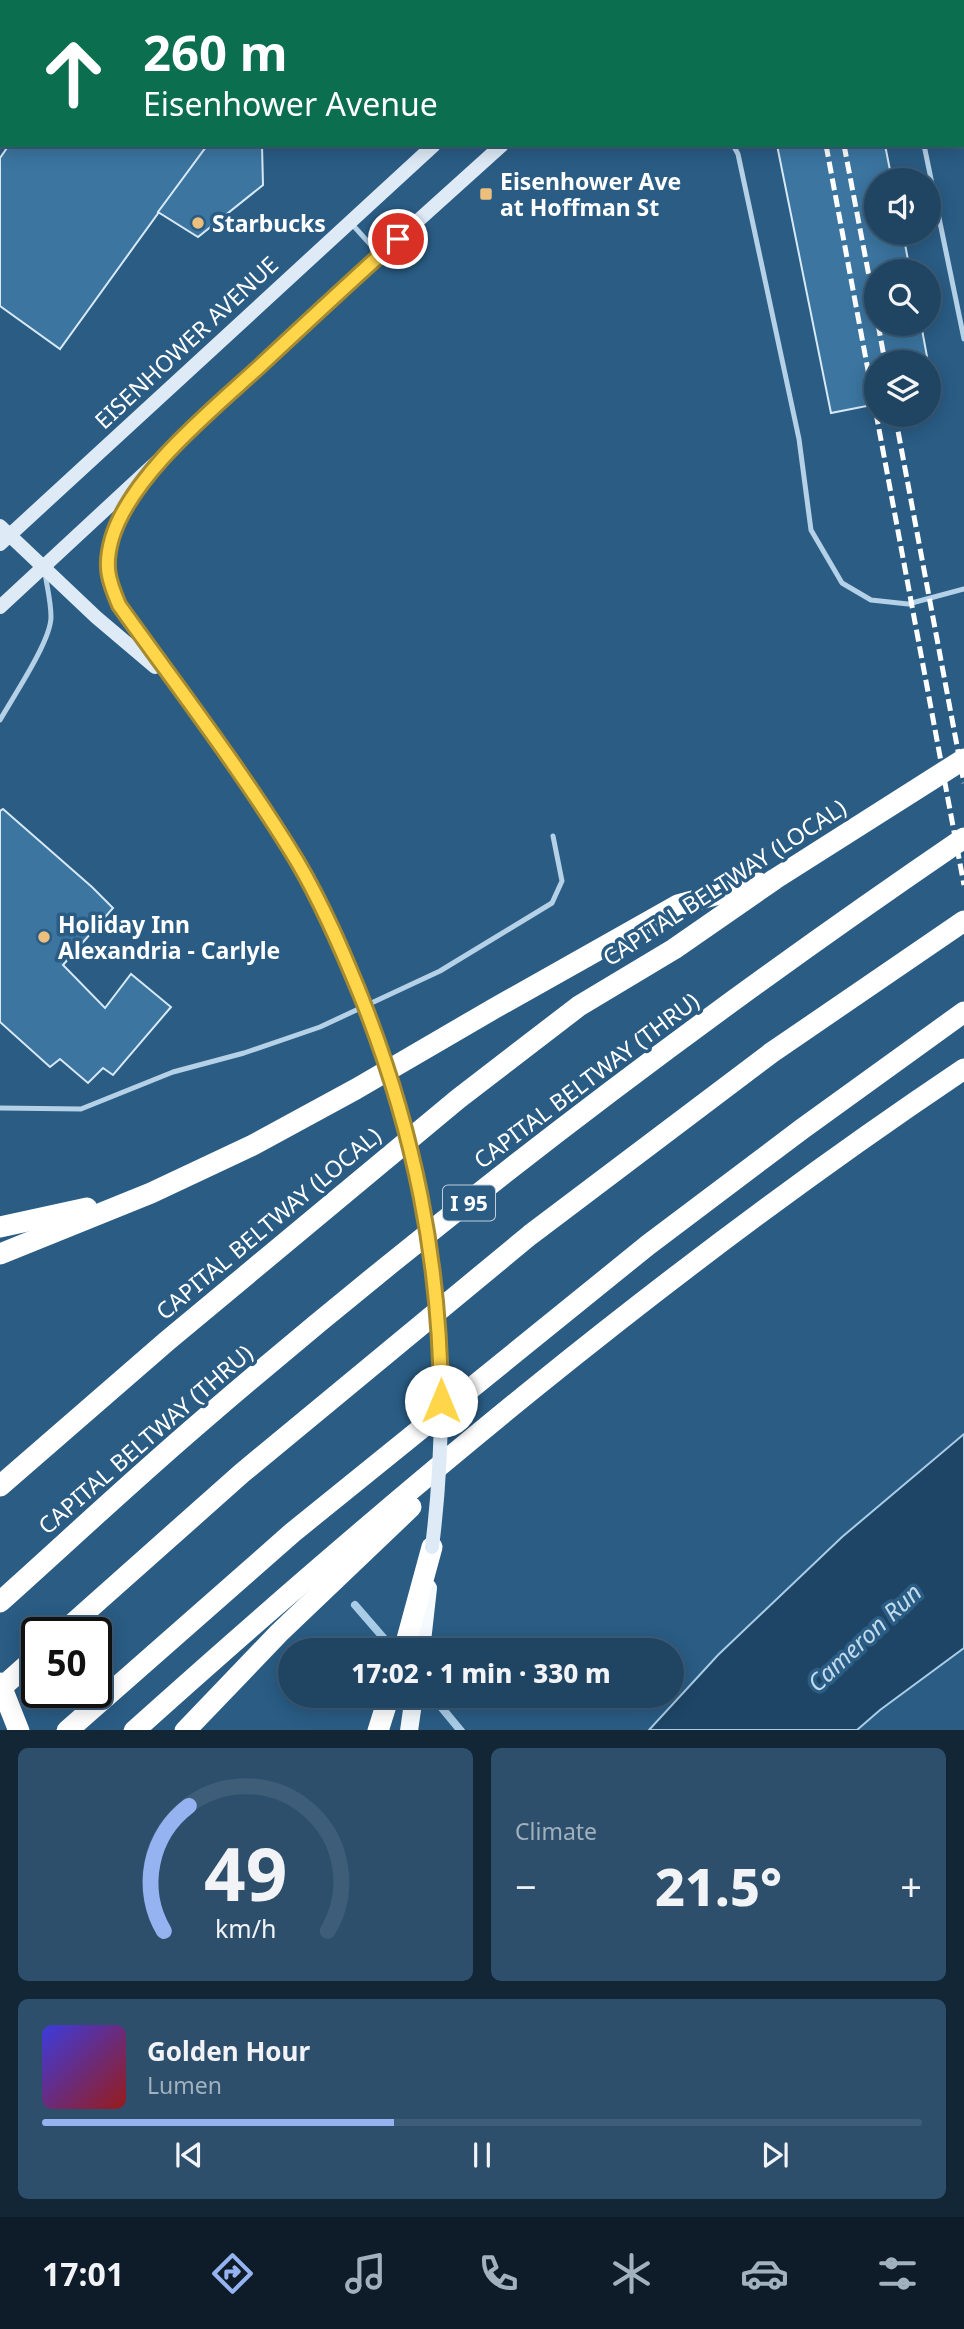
<!DOCTYPE html>
<html lang="en">
<head>
<meta charset="utf-8">
<style>
	:root { --surface:#204563; --page:#2d4f6c; --text:#f1f3f6; --muted:#a2b1be; --line:#3d5d78; --accent:#95b2f1 }
	body { margin:0; font-family:"Noto Sans",sans-serif; background:var(--page); color:var(--text); height:100vh; display:flex; flex-direction:column; font-size:26px; white-space:nowrap }
	* { box-sizing:border-box; margin:0 }
	p { font-size:23px; color:var(--muted) }
	.icon { flex:none; width:38px; height:38px; fill:none; stroke:currentColor; stroke-width:2; stroke-linecap:round; stroke-linejoin:round }
	.map { position:relative; height:1730px; overflow:hidden }
	.drawer { display:flex; flex-direction:column; gap:18px; padding:18px; background:#122636; flex:1 }
	.drawer>* { flex:none }
	.guide { position:absolute; left:0px; top:0px; width:964px; height:147px; box-shadow:0 4px 18px #0003,0 0 0 2px var(--line); background:#0b6e4f; color:#fff; overflow:hidden }
	.controls { position:absolute; left:864px; top:168px; display:grid; gap:14px }
	.controls a { display:grid; place-items:center; width:77px; height:77px; border-radius:50%; background:var(--surface); box-shadow:0 4px 18px #0003,0 0 0 2px var(--line); font-size:35px }
	.speed { position:absolute; left:21px; top:1617px; display:flex; gap:14px; font-size:35px; font-weight:700; text-align:center }
	.speed>* { display:grid; place-content:center; width:91px; height:91px; border-radius:50%; background:var(--surface); box-shadow:0 4px 18px #0003,0 0 0 2px var(--line); line-height:1 }
	.speed .limit { border:4px solid #111; border-radius:10px; background:#fff; color:#111 }
	.pin { position:absolute; display:grid; place-items:center; width:60px; height:60px; color:#fff; margin:-30px; border:4px solid #fff; border-radius:50%; box-shadow:0 2px 7px #0007 }
	.me { position:absolute; width:77px; margin:-38px; rotate:0deg; stroke-linejoin:round; filter:drop-shadow(0 0 5px #0008) }
	.turn { display:flex; align-items:center; gap:24px; height:147px; padding:0 28px; font-size:32px }
	.turn .icon { width:91px; height:91px; stroke-width:2.5 }
	.turn b { display:block; font-size:49px; line-height:60px }
	.big { font-size:52px; font-weight:800; line-height:1.1 }
	.drawer .card { flex:1; display:flex; flex-direction:column; justify-content:center; gap:10px; min-width:0; padding:0 24px; border-radius:10px; background:var(--page) }
	.drawer .dial { align-items:center; gap:0 }
	.dial svg { height:182px; overflow:visible; fill:none; stroke:var(--line); stroke-width:7; stroke-linecap:round; text-anchor:middle }
	.dial text { fill:var(--text); stroke:none }
	.song { display:flex; align-items:center; gap:21px }
	.cover { width:84px; height:84px; border-radius:10px; background:linear-gradient(135deg,hsl(240 70% 55%),hsl(0 70% 35%)) }
	.played { height:7px; border-radius:4px; background:linear-gradient(90deg,var(--accent) 40%,var(--line) 40%) }
	.keys { display:flex; justify-content:space-around; direction:ltr }
	.heat { display:flex; justify-content:space-between; align-items:center; font-size:38px; direction:ltr }
	.drawer .tiles { flex:1; display:grid; gap:18px; grid-template-columns:1fr 1fr }
	.card:last-child { grid-column:span 2 }
	.trip { position:absolute; left:278px; top:1638px; width:406px; height:70px; border-radius:35px; background:var(--surface); box-shadow:0 4px 18px #0003,0 0 0 2px var(--line); font-weight:800; line-height:70px; text-align:center }
	.menu { display:flex; height:112px; justify-content:space-around; align-items:center; background:#0d1c28; color:var(--muted) }
	.menu .icon { width:49px; height:49px }
	.menu .active { color:var(--accent) }
	.menu b { font-size:32px; color:var(--text) }
	.map>svg:first-child { display:block }
</style>
</head>
<body>
<div class="map">
<svg width="964" height="1731" viewBox="0 0 964 1731">
	<rect width="100%" height="100%" fill="#2a5c84"/>
	<polygon fill="#1e4565" stroke="#a9cde7" stroke-width="2" points="964,1434 964,1648 880,1710 857,1730 649,1730 718,1655 842,1537"/>
	<g fill="none" stroke-linecap="round" stroke-linejoin="round">
		<g stroke="#a9cde7" stroke-width="8">
			<polyline points="355,1605 394,1650"/>
			<polyline points="432,1696 461,1731"/>
		</g>
	</g>
	<g fill="#3b75a0" stroke="#d7e9f6" stroke-width="2">
		<polygon points="0,0 137,0 138,2 2,2"/>
		<polygon points="9,145 203,145 206,147 60,349 0,306 0,158"/>
		<polygon points="203,145 262,145 263,185 198,237 158,212 206,147"/>
		<polygon points="777,145 885,145 892,180 877,180 877,233 903,233 910,271 877,271 877,324 921,324 928,362 877,362 877,404 831,413"/>
		<polygon points="929,367 934,392 929,393"/>
		<polygon points="3,809 92,887 113,908 63,965 105,1008 131,974 171,1007 113,1075 103,1068 88,1083 60,1059 50,1067 0,1022 0,811"/>
	</g>
	<g fill="none" stroke-linecap="round" stroke-linejoin="round">
		<g stroke="#b4d1e7" stroke-width="5">
			<polyline points="610,0 612,2"/>
			<polyline points="894,0 895,2"/>
			<polyline points="779,2 781,0"/>
			<polyline points="733,145 738,154 799,439 811,530 842,583 871,600 908,604 964,589"/>
			<polyline points="924,145 964,339"/>
			<polyline points="350,222 379,254"/>
			<path d="M0 720C13 697 51 641 51 617 51 602 47 587 45 573"/>
			<polyline points="0,1108 81,1109 173,1072 244,1053 320,1027 440,971 552,903 562,881 553,836"/>
		</g>
		<polyline stroke="#b4d1e7" stroke-width="7" points="459,0 462,2"/>
		<g stroke="#deebf7" stroke-width="14">
			<polyline points="593,2 595,0"/>
			<polyline points="660,2 662,0"/>
			<path d="M145 481C123 508 102 543 108 579 110 588 115 597 119 605L264 809 298 863 329 921 352 975"/>
			<polyline points="0,526 96,617 155,667"/>
			<polyline points="0,544 434,145"/>
			<polyline points="0,607 380,255 502,145"/>
		</g>
		<g stroke="#f5fafe" stroke-width="18">
			<polyline points="421,1650 428,1588"/>
			<polyline points="409,1731 414,1696"/>
		</g>
		<g stroke="#fff" stroke-width="21">
			<polyline points="0,1227 87,1208"/>
			<polyline points="0,1254 151,1193 253,1145 356,1089 495,1008 678,905 759,883"/>
			<polyline points="0,1486 167,1341 458,1099 579,1006 674,949 775,879 964,759"/>
			<path d="M0 1602C68 1541 134 1479 203 1420 445 1212 700 1018 964 838"/>
			<polyline points="62,1633 242,1473 530,1235 771,1053 964,921"/>
			<polyline points="404,1650 432,1547"/>
			<polyline points="0,1689 37,1656"/>
			<polyline points="67,1731 292,1533 648,1245 802,1129 964,1012"/>
			<path d="M134 1731C397 1495 670 1266 964 1069"/>
			<polyline points="185,1731 279,1633 411,1507"/>
			<polyline points="378,1731 389,1696"/>
		</g>
		<g stroke="#fff" stroke-width="5" stroke-dasharray="12 5" stroke-linecap="butt">
			<polyline points="799,0 799,2"/>
			<polyline points="816,0 817,2"/>
			<polyline points="826,145 964,885"/>
			<polyline points="844,145 877,318"/>
			<polyline points="878,324 885,362"/>
			<polyline points="895,415 964,783"/>
		</g>
		<path stroke="#deebf7" stroke-width="14" d="M352 975C368 1016 386 1057 398 1100 439 1246 451 1396 432 1547"/>
		<polyline stroke="#fff" stroke-width="21" points="0,1683 19,1731"/>
	</g>
	<g fill="none" stroke-linecap="round" stroke-linejoin="round">
		<g stroke="#a68a30" stroke-width="18">
			<path id="route" d="M398 239C351 281 306 323 260 366 212 410 131 475 112 538 104 566 108 579 119 605 179 689 243 772 297 861 323 905 343 952 362 999 414 1131 440 1259 441 1401"/>
		</g>
		<use href="#route" stroke="#ffd54a" stroke-width="12"/>
	</g>
	<g fill="#edbf7c" stroke="#2a5c84" stroke-width="2.5">
		<rect x="479" y="187" width="14" height="14" rx="3.5"/>
		<circle cx="198" cy="223" r="7"/>
		<circle cx="44" cy="937" r="7"/>
	</g>
	<g text-anchor="middle" dominant-baseline="central" stroke-width="7" stroke-linejoin="round" paint-order="stroke">
		<rect fill="#2a5c84" stroke="#bfceda" stroke-width="2" x="443" y="1185.5" width="52" height="35" rx="5"/>
		<g font-size="21" font-weight="bold" fill="#fff">
			<text x="469" y="1203">I 95</text>
		</g>
		<g font-size="23" font-weight="bold" fill="#fff" stroke="#2a5c84" text-anchor="start">
			<text x="500" y="181">Eisenhower Ave<tspan x="500" dy="26">at Hoffman St</tspan></text>
			<text x="212" y="223">Starbucks</text>
			<text x="58" y="924">Holiday Inn<tspan x="58" dy="26">Alexandria - Carlyle</tspan></text>
		</g>
		<g font-size="23" fill="#fff" stroke="#2a5c84">
			<text transform="translate(186 342) rotate(-43)">EISENHOWER AVENUE</text>
			<text transform="translate(724 882) rotate(-33)">CAPITAL BELTWAY (LOCAL)</text>
			<text transform="translate(586 1080) rotate(-37)">CAPITAL BELTWAY (THRU)</text>
			<text transform="translate(268 1223) rotate(-40)">CAPITAL BELTWAY (LOCAL)</text>
			<text transform="translate(145 1439) rotate(-41)">CAPITAL BELTWAY (THRU)</text>
		</g>
		<g font-size="24" font-style="italic" fill="#c0dbee" stroke="#2a5c84">
			<text transform="translate(864 1637) rotate(-43)">Cameron Run</text>
		</g>
	</g>
</svg>
<div class="controls">
<a><svg class="icon" aria-label="sound" viewBox="0 0 24 24"><path d="M4 9h4l5-4v14l-5-4H4zM17 9q2 3 0 6"/></svg></a>
<a><svg class="icon" aria-label="search" viewBox="0 0 24 24"><circle cx="10" cy="10" r="6"/><path d="M15 15l6 6"/></svg></a>
<a><svg class="icon" aria-label="layers" viewBox="0 0 24 24"><path d="M12 4l9 5-9 5-9-5zM3 14l9 5 9-5"/></svg></a>
</div>
<div class="speed"><div class="limit">50</div></div>
<div class="pin" style="left:398px;top:239px;background:#d93025"><svg class="icon" aria-label="arrive" viewBox="0 0 24 24"><path d="M6 21V4h12l-3 4 3 4H6"/></svg></div>
<svg class="me" style="left:441px;top:1401px" viewBox="-20 -20 40 40"><circle r="19" fill="#fff"/><path d="M0-13L10 11 0 6-10 11z" fill="#ffd54a"/></svg>
<div class="trip">17:02 · 1 min · 330 m</div>
<div class="guide">
<div class="turn"><svg class="icon" aria-label="ahead" viewBox="0 0 24 24"><path d="M12 20V5M6 11l6-6 6 6"/></svg><div><b>260 m</b>Eisenhower Avenue</div></div>
</div>
</div>
<section class="drawer">
<div class="tiles">
<div class="card dial"><svg viewBox="0 0 100 80">
<path d="M14 69A42 42 0 1 1 86 69"/>
<path d="M14 69A42 42 0 0 1 25 14" stroke="#95b2f1"/>
<text x="50" y="56" font-size="32" font-weight="700">49</text>
<text x="50" y="72" font-size="11">km/h</text>
</svg></div>
<div class="card"><p>Climate</p>
<div class="heat"><a>−</a><b class="big">21.5°</b><a>+</a></div>
</div>
<div class="card">
<div class="song"><i class="cover"></i><div><b>Golden Hour</b><p>Lumen</p></div></div>
<div class="played"></div>
<div class="keys"><svg class="icon" aria-label="previous" viewBox="0 0 24 24"><path d="M18 5L8 12l10 7zM5 5v14"/></svg><svg class="icon" aria-label="pause" viewBox="0 0 24 24"><path d="M8 5v14M16 5v14"/></svg><svg class="icon" aria-label="next" viewBox="0 0 24 24"><path d="M6 5l10 7-10 7zM19 5v14"/></svg></div>
</div>
</div>
</section>
<nav class="menu">
<b>17:01</b>
<svg class="icon active" aria-label="directions" viewBox="0 0 24 24"><path d="M12 3l9 9-9 9-9-9zM9 14v-3h6M13 9l2 2-2 2"/></svg>
<svg class="icon" aria-label="music" viewBox="0 0 24 24"><path d="M9 18V5l10-2v13"/><circle cx="6" cy="18" r="3"/><circle cx="16" cy="16" r="3"/></svg>
<svg class="icon" aria-label="phone" viewBox="0 0 24 24"><path d="M5 4h4l2 5-3 2q2 4 5 5l2-3 5 2v4C11 20 4 13 5 4z"/></svg>
<svg class="icon" aria-label="climate" viewBox="0 0 24 24"><path d="M12 3v18M4 7l16 10M4 17L20 7"/></svg>
<svg class="icon" aria-label="car" viewBox="0 0 24 24"><path d="M5 17H2v-5l4-1 3-4h7l3 4 3 1v5h-3M9 17h6M6 11h13"/><circle cx="7" cy="17" r="2"/><circle cx="17" cy="17" r="2"/></svg>
<svg class="icon" aria-label="filters" viewBox="0 0 24 24"><path d="M4 7h16M4 17h16"/><circle cx="9" cy="7" r="2"/><circle cx="15" cy="17" r="2"/></svg>
</nav>
</body>
</html>
